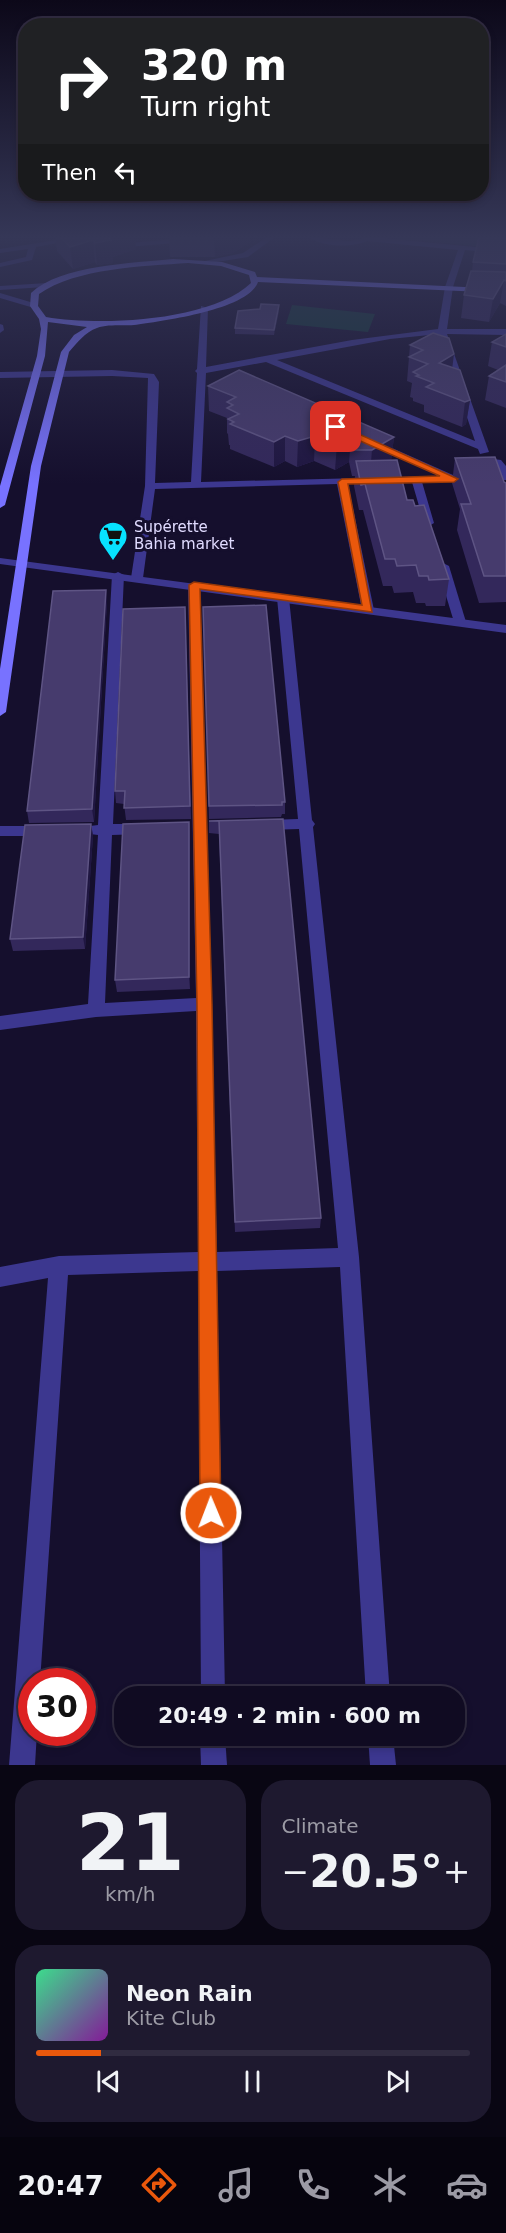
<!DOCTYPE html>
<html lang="en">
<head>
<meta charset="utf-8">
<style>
	:root { --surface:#100b22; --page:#1e192f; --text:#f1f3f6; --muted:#9c9ba5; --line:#302b40; --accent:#ea580c }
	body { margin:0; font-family:"DejaVu Sans",sans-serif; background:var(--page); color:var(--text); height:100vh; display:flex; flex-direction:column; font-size:22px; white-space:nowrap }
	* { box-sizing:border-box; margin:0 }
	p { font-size:20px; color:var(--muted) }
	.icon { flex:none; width:33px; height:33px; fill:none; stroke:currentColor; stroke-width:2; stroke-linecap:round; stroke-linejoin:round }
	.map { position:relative; height:1765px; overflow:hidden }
	.sheet { display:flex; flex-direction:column; gap:15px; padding:15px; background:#090613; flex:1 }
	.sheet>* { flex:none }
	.guide { position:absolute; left:18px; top:18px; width:471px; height:183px; border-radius:24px; box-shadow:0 3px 9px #0003,0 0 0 2px var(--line); background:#202124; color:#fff; overflow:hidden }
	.speed { position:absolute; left:18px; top:1668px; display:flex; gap:12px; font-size:30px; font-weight:700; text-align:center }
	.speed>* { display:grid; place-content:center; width:78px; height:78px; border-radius:50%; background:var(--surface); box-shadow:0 3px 9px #0003,0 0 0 2px var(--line); line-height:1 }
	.speed .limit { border:9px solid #d22; background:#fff; color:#111 }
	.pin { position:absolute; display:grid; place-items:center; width:51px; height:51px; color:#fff; margin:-26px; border-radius:12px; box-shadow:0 3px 9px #0006 }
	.me { position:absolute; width:66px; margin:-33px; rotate:359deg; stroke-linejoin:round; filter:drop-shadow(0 0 4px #0008) }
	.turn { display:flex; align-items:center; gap:21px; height:126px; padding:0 24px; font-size:27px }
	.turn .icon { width:78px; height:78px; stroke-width:2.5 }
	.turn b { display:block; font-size:42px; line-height:51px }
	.then { display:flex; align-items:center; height:57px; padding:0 24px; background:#0003; gap:12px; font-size:22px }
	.big { font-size:45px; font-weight:600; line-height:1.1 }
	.sheet .widget { flex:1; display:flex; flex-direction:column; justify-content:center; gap:9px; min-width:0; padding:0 21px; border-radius:24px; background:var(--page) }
	.sheet .dial { align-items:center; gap:0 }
	.dial b { font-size:78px; line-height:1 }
	.song { display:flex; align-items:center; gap:18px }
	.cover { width:72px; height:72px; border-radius:9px; background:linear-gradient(135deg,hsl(150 70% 55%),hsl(290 70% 35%)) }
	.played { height:6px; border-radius:3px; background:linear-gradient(90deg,var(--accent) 15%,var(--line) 15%) }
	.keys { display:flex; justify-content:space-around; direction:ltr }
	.heat { display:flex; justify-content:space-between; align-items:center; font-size:33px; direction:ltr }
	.sheet .tiles { flex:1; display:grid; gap:15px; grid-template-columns:1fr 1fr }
	.widget:last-child { grid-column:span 2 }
	.trip { position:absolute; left:114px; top:1686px; width:351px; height:60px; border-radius:24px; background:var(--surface); box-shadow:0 3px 9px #0003,0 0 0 2px var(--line); font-weight:600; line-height:60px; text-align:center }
	.tabs { display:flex; height:96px; justify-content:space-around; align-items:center; background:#06040e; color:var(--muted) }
	.tabs .icon { width:42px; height:42px }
	.tabs .on { color:var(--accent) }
	.tabs b { font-size:27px; color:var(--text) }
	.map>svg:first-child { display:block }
</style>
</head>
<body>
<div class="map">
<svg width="506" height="1765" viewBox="0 0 506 1765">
	<rect width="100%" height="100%" fill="#150f2d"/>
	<g fill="#123736">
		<polygon points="381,237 487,237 481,246 476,246"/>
		<polygon points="292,305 375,314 368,332 286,324"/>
	</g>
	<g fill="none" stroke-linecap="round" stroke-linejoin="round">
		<g fill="#3c378f" fill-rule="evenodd">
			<polygon points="75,237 90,237 36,247 32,260 0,267 0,263 26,257 28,249 0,253 0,249"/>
			<polygon points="106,237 115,237 128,243 175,239 184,237 186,239 175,243 127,247"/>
			<polygon points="267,237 275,237 248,257 204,264 200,262 243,253"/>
			<path d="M309 237 349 241 372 237 506 250V254L465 250 453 287 447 329H506V335L447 334 489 452 480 454 478 449 266 362 206 373 201 482 439 476 371 445V441L374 440 453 475H479L472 471 471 462 486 458 501 460 506 466V480L422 482 434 523 429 526 424 523 412 482 348 484 374 610 372 613H364L362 610 337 484 155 489 143 578 137 581 133 580 131 578 145 486 148 378 112 376 0 378V372L112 370 154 374 159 382 155 483 191 482 197 373 195 371 197 369 201 306 208 308 206 367 352 340 438 329 445 287 458 250 367 241C352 248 321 247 309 237ZM439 334 475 441 277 360 390 339ZM486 464 494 465 498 469 494 472 481 469V466Z"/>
			<polygon points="0,324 3,325 4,330 0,333"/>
			<polygon points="443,563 449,566 466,622 464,625 460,626 454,622 437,566"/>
			<polygon points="118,572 124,575 113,824 143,824 150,829 143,834 112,835 105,1003 196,998 188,585 194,582 200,585 217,1252 338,1248 299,829 266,830 259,825 266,820 298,819 277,598 283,595 289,598 312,820 315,824 313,827 359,1257 390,1696 366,1696 340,1267 217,1271 225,1696 201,1696 198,1271 68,1275 40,1682 32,1682 32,1732 37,1732 35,1765 9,1765 48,1278 0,1287 0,1267 59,1256 198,1252 196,1011 96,1017 0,1030 0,1016 88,1004 98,835 90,834 88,830 90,826 98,825 112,575"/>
			<polygon points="0,826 44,826 51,831 44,836 0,836"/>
			<polygon points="200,1736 225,1736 227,1765 201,1765"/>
			<polygon points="368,1736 393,1736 396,1765 370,1765"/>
		</g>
		<g fill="#3c378f" fill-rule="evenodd">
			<polygon points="47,283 48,285 44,287 0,290 0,286"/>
			<polygon points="0,293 37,304 38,306 34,308 0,298"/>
			<polygon points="0,558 506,625 506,633 0,564"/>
		</g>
		<path fill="#7872ff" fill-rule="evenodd" d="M173 259 222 262 255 272 257 277 506 289V293L258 282C248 310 162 321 134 325 123 326 107 324 97 328 85 332 77 343 69 352L41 466 6 712 0 716V669L31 466 61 352 74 335 87 327 48 322 45 356 5 505 0 508V486L37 356 41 329 39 319 30 306 31 293C60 265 134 263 173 259ZM188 263 221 266 249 275 251 283C210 322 99 326 46 317L38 306 39 294C76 268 144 266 188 263Z"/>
	</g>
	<g fill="#33285b">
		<polygon points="55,237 135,237 136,249 113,257 113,263 97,265 95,262 73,269 57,251"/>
		<polygon points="169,237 251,237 251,241 233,253 215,257 170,257"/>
		<polygon points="332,237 359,237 339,238"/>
		<polygon points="506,237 506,306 500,303 489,322 461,318 464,295 472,271 473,262"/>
		<polygon points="279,305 279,311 274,335 235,334 235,328"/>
		<polygon points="433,333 470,400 466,424 462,427 424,412 424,405 413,401 413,398 410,397 412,383 407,381 410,345"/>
		<polygon points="506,334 506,408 485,400 489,376 498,370 488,366 492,342"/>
		<polygon points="208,386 394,437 391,460 407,500 415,506 449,579 445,606 426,606 425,603 416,603 413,592 394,593 392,586 383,586 363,510 359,510 354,486 355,476 352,476 349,462 335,470 314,461 297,467 285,461 274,467 230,449 230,445 229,445 228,434 227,433 227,418 209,411"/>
		<polygon points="455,458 506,483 506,602 479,603 457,530 460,509 452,483"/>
		<polygon points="107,602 94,822 29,823 27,811"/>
		<polygon points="185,607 191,819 126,820 124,804 116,803 115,791"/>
		<polygon points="203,607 285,802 285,814 282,814 281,817 209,819"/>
		<polygon points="283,819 321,1218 320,1228 235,1232 219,834 209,833 209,821"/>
		<polygon points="91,824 93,836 85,949 13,951 10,939"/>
		<polygon points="190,834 190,989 117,992 115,980"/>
	</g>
	<g fill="#1f1641">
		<polygon points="109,237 135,237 136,249 113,257 113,263 97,265 95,243"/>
		<polygon points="214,237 251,237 251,241 233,253 215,257"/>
		<polygon points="93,240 95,262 73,269 70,247"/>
		<polygon points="504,280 500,303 489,322 493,299"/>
		<polygon points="279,305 279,311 274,335 274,330"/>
		<polygon points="454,354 451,378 439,363"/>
		<polygon points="470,400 466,424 462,427 465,402"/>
		<polygon points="285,436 285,461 274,467 274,442"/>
		<polygon points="315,436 314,461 297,467 298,441"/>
		<polygon points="351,437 349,462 335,470 337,445"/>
		<polygon points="394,437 391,463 370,475 372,450"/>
		<polygon points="106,590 107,602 94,822 92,809"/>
		<polygon points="189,822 190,834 190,989 189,977"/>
		<polygon points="91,824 93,836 85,949 83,937"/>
	</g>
	<g fill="#463b6d" stroke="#5e5484" stroke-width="1.5">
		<polygon points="61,237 109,237 111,240 95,243 93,240 70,247"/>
		<polygon points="479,237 506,237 506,264 473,262"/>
		<polygon points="471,271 506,272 506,281 504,280 493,299 464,295"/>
		<polygon points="261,304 279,305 274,330 235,328 238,311 260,309"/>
		<polygon points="433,333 449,338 454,354 439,363 460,370 470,400 465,402 426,387 434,383 416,376 419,375 413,372 428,364 409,357 423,350 410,345"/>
		<polygon points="506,334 506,347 492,342"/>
		<polygon points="506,365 506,382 489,376"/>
		<polygon points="239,370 394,437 372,450 354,450 351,437 337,445 315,436 298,441 285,436 274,442 230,424 234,422 228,419 239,414 227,408 233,405 227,402 236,397 208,386"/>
		<polygon points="495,457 504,482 506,483 506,576 484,576 461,504 471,504 455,458"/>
		<polygon points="397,460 407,500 413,500 415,506 424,505 449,579 429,580 428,576 419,576 416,565 397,566 395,559 385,559 365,484 361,485 356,461"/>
		<polygon points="106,590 92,809 27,811 53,591"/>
		<polygon points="266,605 285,802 282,802 282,805 209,806 203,607"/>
		<polygon points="185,607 190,806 124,808 125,791 115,791 123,609"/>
		<polygon points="283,819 321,1218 235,1222 219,821 209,821"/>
		<polygon points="189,822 189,977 115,980 123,824"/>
		<polygon points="91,824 83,937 10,939 25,825"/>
	</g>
	<linearGradient id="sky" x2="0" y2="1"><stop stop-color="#0c0819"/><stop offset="0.49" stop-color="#353757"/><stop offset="1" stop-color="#353757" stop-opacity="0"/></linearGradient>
	<rect width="506" height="484" fill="url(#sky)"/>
	<polygon fill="#ea580c" stroke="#983908" stroke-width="1.5" points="333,425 339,425 458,479 454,482 348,484 372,612 200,589 212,1004 221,1513 218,1520 211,1523 203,1520 200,1513 197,1004 189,585 194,582 362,605 338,482 342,479 440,476 333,429"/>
	<defs>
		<g id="supermarket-pin" transform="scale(1.5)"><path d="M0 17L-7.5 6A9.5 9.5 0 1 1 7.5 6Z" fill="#07e2ff" stroke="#150f2d"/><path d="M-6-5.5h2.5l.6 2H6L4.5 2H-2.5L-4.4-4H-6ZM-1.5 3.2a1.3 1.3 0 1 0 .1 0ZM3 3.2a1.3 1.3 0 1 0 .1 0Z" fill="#111"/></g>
	</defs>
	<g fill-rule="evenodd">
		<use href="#supermarket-pin" x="113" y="536"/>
	</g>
	<g text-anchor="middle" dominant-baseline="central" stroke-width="6" stroke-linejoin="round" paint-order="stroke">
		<g font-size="15" fill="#e0dbff" stroke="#150f2d" text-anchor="start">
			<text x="134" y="527">Supérette<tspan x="134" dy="17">Bahia market</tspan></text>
		</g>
	</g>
</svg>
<div class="speed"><div class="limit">30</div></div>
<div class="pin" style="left:336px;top:427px;background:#d93025"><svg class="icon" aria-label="arrive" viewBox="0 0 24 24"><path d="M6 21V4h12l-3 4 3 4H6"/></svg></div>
<svg class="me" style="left:211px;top:1513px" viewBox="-20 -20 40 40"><circle r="17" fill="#ea580c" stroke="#fff" stroke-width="3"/><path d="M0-11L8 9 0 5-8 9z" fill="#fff"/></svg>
<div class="trip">20:49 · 2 min · 600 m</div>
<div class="guide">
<div class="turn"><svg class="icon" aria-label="right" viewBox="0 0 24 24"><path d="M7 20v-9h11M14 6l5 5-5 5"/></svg><div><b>320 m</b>Turn right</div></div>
<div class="then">Then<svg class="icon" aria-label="left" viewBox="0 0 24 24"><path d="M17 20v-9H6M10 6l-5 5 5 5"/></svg></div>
</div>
</div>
<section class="sheet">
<div class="tiles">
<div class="widget dial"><b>21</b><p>km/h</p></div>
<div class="widget"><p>Climate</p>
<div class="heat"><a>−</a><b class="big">20.5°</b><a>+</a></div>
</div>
<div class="widget">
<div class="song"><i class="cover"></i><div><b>Neon Rain</b><p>Kite Club</p></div></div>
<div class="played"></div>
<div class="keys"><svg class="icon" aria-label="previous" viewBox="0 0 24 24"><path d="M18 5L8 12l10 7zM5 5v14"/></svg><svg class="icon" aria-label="pause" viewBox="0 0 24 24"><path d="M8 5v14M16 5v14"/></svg><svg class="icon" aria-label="next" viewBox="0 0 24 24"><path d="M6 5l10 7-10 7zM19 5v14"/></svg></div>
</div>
</div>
</section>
<nav class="tabs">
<b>20:47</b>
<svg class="icon on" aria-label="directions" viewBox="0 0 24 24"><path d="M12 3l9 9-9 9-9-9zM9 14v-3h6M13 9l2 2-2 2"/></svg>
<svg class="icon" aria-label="music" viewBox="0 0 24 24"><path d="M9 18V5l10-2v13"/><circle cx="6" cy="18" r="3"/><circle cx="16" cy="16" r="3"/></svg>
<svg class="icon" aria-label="phone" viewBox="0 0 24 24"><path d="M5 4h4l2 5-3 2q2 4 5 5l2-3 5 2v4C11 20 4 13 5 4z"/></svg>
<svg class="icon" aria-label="climate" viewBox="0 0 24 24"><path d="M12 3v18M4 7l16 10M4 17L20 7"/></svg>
<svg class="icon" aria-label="car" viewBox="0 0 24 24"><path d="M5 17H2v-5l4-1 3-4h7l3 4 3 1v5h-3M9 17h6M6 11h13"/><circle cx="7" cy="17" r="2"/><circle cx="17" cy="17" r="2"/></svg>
</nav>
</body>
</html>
